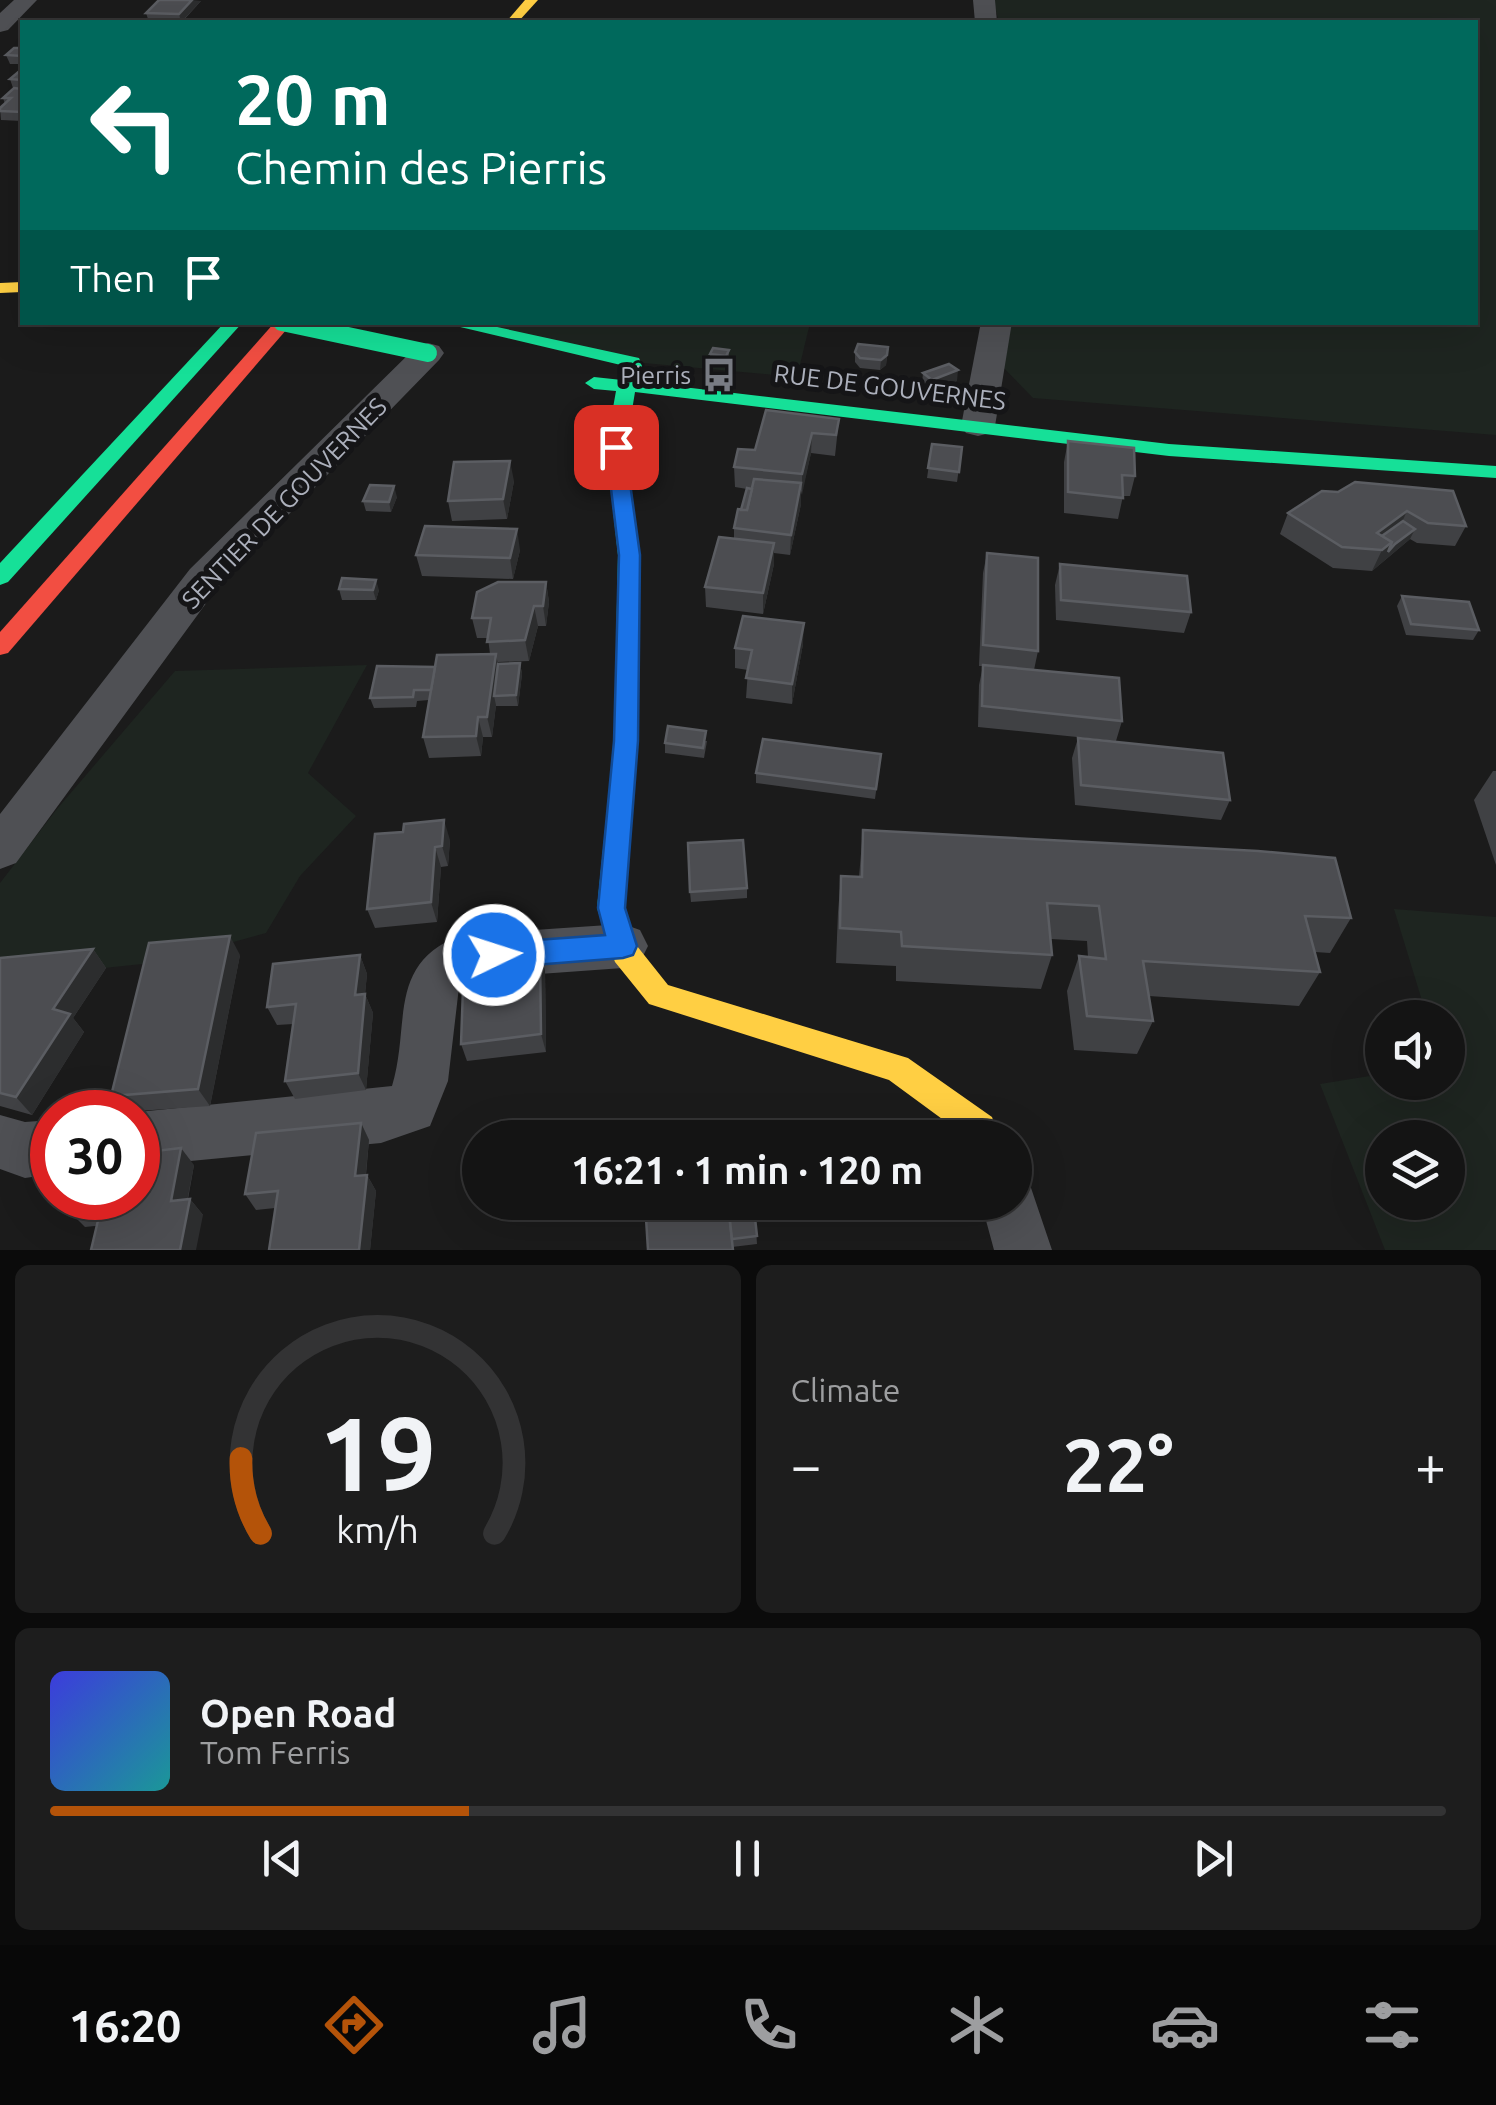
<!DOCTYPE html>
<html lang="en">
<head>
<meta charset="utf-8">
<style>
	:root { --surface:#141414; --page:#1d1d1d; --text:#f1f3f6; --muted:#9d9ea0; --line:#333334; --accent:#b45309 }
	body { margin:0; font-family:Ubuntu,sans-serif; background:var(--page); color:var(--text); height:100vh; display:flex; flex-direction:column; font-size:38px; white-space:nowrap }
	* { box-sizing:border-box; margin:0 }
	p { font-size:32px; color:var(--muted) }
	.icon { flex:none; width:55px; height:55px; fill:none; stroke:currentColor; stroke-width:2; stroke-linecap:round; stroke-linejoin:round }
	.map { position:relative; height:1250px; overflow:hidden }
	.details { display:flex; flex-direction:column; gap:15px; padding:15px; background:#0b0b0b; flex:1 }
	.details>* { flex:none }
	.hud { position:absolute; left:20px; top:20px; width:1458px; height:305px; border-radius:0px; box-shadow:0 10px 40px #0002,0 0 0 2px var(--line); background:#00695c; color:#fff; overflow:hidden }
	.buttons { position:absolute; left:1365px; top:1000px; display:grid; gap:20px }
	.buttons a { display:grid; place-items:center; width:100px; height:100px; border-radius:50%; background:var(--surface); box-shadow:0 10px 40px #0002,0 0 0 2px var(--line); font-size:50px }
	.speed { position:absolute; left:30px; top:1090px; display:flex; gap:20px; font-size:50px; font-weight:700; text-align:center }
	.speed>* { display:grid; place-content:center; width:130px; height:130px; border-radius:50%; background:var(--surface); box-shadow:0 10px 40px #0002,0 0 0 2px var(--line); line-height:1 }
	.speed .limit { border:15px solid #d22; background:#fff; color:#111 }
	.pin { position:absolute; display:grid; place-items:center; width:85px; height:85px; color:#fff; margin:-42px; border-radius:20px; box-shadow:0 5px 15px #0006 }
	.me { position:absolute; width:110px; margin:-55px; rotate:86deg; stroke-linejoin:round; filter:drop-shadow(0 0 8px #0008) }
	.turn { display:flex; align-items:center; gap:35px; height:210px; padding:0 50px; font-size:45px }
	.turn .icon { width:130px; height:130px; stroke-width:2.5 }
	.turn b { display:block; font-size:70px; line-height:85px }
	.then { display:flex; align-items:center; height:95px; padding:0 50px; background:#0003; gap:20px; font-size:38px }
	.big { font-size:75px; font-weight:700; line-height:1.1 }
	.details .card { flex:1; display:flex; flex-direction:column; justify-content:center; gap:15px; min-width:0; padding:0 35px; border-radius:15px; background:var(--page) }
	.details .dial { align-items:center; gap:0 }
	.dial svg { height:260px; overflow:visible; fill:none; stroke:var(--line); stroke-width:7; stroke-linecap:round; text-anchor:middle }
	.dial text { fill:var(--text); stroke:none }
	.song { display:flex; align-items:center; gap:30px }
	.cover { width:120px; height:120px; border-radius:15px; background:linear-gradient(135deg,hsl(240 70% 55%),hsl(180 70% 35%)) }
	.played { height:10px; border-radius:5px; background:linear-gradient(90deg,var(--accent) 30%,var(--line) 30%) }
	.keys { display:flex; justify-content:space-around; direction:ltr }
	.heat { display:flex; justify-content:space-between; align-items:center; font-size:55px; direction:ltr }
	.details .tiles { flex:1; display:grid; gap:15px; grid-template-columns:1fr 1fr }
	.card:last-child { grid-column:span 2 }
	.trip { position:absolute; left:462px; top:1120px; width:570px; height:100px; border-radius:50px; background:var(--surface); box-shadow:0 10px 40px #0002,0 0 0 2px var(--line); font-weight:700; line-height:100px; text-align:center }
	.menu { display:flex; height:160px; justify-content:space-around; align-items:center; background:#080808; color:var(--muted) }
	.menu .icon { width:70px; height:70px }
	.menu .active { color:var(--accent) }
	.menu b { font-size:45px; color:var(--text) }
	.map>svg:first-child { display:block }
</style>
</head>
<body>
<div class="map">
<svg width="1496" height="1250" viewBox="0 0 1496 1250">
	<rect width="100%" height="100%" fill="#1b1b1b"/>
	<g fill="#1e2520" fill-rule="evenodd">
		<polygon points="993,0 1496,0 1496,435 1033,398 998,362 1012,323 1475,322 1475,22 999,22"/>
		<polygon points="451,323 810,323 797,377 633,362"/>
		<polygon points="367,665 308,773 356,816 300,876 266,933 161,962 0,979 0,883 57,809 175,671"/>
		<path d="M1394 909 1496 917V1250H1385L1320 1084 1382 1074V1082H1448V1018L1427 1017ZM1382 1138H1448V1202H1382Z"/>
	</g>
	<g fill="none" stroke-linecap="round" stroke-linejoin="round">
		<g fill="#4f5054" fill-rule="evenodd">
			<polygon points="14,0 37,0 8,30 0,32 0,13"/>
			<polygon points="973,0 995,0 997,22 975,22"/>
			<polygon points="981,322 1012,322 995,426 990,433 978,436 966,433 961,426"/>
			<polygon points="428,343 439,346 444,353 439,360 218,587 16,863 0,869 0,814 190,569 417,346"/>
			<path d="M623 924 640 930 648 946 640 962 623 968 471 979 459 987 448 1081 430 1126 381 1143 138 1166V1112L392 1086C411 1024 386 963 462 935Z"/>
			<polygon points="0,1115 25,1122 52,1120 52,1174 25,1178 0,1169"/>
			<polygon points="1015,1176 1029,1182 1052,1250 994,1250 981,1202 1015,1202"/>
		</g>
		<g fill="#16e098" fill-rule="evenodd">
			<polygon points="225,322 243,322 8,582 0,585 0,563"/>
			<polygon points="439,322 474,322 639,358 645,372 640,382 1169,444 1496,466 1496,478 1169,456 635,392 626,447 640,555 638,741 625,908 632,932 628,941 618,944 608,941 597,908 614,741 618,555 606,447 616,391 594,389 585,383 594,377 622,380 627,372 625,366"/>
		</g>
		<g fill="#ffcf43" fill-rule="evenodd">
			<polygon points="525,0 538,0 518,22 506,22"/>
			<polygon points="22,282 22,292 0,293 0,283"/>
			<polygon points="618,920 628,923 637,946 668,985 908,1058 992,1117 999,1138 968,1138 889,1080 649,1004 615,962 604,932 608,923"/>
		</g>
		<polygon fill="#f24e42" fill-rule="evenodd" points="275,322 293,322 8,653 0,655 0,632"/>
		<polyline stroke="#16e098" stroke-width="18" points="282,322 428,353"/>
	</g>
	<g fill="#404144">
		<polygon points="201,1 182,22 149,22 146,13"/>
		<polygon points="22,48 22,64 10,64 6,55"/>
		<polygon points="22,69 22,89 13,88 10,79"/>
		<polygon points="22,89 22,121 1,120 0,108 5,104 3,98"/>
		<polygon points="888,347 886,365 880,370 860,368 855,362 855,352"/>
		<polygon points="729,350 729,360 726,367 710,364 710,354"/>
		<polygon points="923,373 957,381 931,391 922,384"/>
		<polygon points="839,419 835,456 811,453 801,495 801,504 790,555 774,553 774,564 763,614 706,607 705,587 734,539 734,528 741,510 747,489 735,487 734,467 755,450"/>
		<polygon points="1068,441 1135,476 1130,496 1123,496 1118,519 1064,513 1064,462"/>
		<polygon points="932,444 962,447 957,482 927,478"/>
		<polygon points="514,481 507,519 452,521 448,501"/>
		<polygon points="1322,491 1466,526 1455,546 1417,543 1410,539 1372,571 1333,568 1280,534 1288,513"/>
		<polygon points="397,497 391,512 366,511 363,501"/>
		<polygon points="520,550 513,579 422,576 416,555"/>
		<polygon points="987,553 1038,651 1034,670 1122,721 1116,741 978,727 979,685 983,666 979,666 983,573"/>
		<polygon points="1060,564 1191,612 1184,633 1056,620 1055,585"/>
		<polygon points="546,582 549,602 546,626 538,626 529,661 498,662 498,664 520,663 522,674 518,706 496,706 496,705 492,737 483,737 481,756 429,758 423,737 429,700 417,701 416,707 374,708 370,698 435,667 490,654 488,638 477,638 472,618"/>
		<polygon points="339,589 379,590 376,600 342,600"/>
		<polygon points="1402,596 1479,630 1473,640 1406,635 1397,606"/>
		<polygon points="803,644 792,704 746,698 748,670 735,668 735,648"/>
		<polygon points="1078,738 1230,800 1221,820 1075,805 1072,758"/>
		<polygon points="707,741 704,758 665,753 665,743"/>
		<polygon points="881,754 875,799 756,783 756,773"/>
		<polygon points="1493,771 1496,771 1496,865 1474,800"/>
		<polygon points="863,830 1351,918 1330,953 1315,952 1320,972 1299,1006 1149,996 1153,1021 1137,1054 1074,1050 1067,991 1079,956 1088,957 1087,941 1051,939 1052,955 1041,989 896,981 896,966 836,963 838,912 841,876 859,877"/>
		<polygon points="375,834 450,840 448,866 441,867 437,922 375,928 367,909"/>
		<polygon points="747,888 747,898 691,902 690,892"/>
		<polygon points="93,949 106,968 73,1018 84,1032 32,1115 0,1106 0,958"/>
		<polygon points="540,952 545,971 546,1052 467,1061 461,1044"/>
		<polygon points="240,955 210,1106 124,1112 111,1096"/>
		<polygon points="360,955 367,974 365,994 373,1013 366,1090 295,1099 285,1081 293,1024 277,1025 267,1007"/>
		<polygon points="361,1123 369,1140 366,1175 367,1175 376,1191 370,1250 269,1250 275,1208 256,1210 245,1194"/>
		<polygon points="194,1165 188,1199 190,1199 203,1215 85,1227 69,1211"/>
		<polygon points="645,1202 755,1210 757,1244 732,1247"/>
	</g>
	<g fill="#2c2d2e">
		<polygon points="192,0 201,1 181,22 179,14"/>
		<polygon points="887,355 886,365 880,370 881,360"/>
		<polygon points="958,370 957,381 931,391 932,380"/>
		<polygon points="812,433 811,453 802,495 802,474"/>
		<polygon points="510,461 514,481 507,519 503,499"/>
		<polygon points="801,483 801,504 790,555 791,535"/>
		<polygon points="394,486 397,497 391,512 389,502"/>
		<polygon points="1407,511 1398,531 1378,546 1377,533"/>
		<polygon points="517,529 520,550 513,579 510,558"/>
		<polygon points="1415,529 1410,539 1372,571 1382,550 1392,542 1395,544"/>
		<polygon points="774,543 774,564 763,614 763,593"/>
		<polygon points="376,580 379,590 376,600 373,590"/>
		<polygon points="546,582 549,602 546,626 543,606"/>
		<polygon points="534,606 538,626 529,661 525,640"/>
		<polygon points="804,623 803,644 792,704 792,684"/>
		<polygon points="496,654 500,674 494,696 496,705 492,737 487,717"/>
		<polygon points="520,663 522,674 518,706 516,695"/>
		<polygon points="478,717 483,737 481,756 476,736"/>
		<polygon points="444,820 450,840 448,866 442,846"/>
		<polygon points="435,847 441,867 437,922 431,902"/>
		<polygon points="230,936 240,955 210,1106 198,1089"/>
		<polygon points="93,949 106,968 73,1018 84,1032 32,1115 16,1097 53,1009"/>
		<polygon points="540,952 545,971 546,1052 541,1034"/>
		<polygon points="360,955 367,974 365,994 373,1013 366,1090 358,1073 355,995"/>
		<polygon points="361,1123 369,1140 364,1192 355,1176"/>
		<polygon points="181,1148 194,1165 184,1217 171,1201"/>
		<polygon points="367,1175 376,1191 370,1250 359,1250"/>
		<polygon points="190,1199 203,1215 196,1250 180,1250"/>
	</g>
	<g fill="#4c4d51" stroke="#5b5d62" stroke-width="2.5">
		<polygon points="159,0 192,0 179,14 146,13"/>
		<polygon points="14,48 22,48 22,56 6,55"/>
		<polygon points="22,69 22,80 10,79"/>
		<polygon points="14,88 22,89 22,112 0,111 0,108 11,98 3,98"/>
		<polygon points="858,344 888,347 887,355 881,360 860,358 855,352"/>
		<polygon points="713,348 729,350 726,356 710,354"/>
		<polygon points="949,364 958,370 932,380 923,373"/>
		<polygon points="766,410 839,419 836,435 812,433 802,474 734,467 738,449 755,450"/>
		<polygon points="1068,441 1134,448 1135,476 1122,475 1123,498 1068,492"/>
		<polygon points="932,444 962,447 959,472 928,468"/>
		<polygon points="510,461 503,499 448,501 454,462"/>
		<polygon points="754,479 801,483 791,535 734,528 738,509 747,510"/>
		<polygon points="1355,482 1453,491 1466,526 1428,523 1407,511 1377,533 1392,542 1382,550 1342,547 1288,513 1322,491 1338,492"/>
		<polygon points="370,485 394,486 389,502 363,501"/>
		<polygon points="747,488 752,489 747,510 741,510"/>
		<polygon points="1403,521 1415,529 1395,544 1388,552 1392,542 1382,536"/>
		<polygon points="425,526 517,529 510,558 416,555"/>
		<polygon points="719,537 774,543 763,593 705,587"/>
		<polygon points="987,553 1038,558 1038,651 983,645"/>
		<polygon points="1060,564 1187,576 1191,612 1061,600"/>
		<polygon points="342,578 376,580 373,590 339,589"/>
		<polygon points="498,582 546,582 543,606 534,606 525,640 487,642 491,618 472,618 477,592"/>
		<polygon points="1402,596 1469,602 1479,630 1411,624"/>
		<polygon points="743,616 804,623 792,684 746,678 752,650 735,648"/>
		<polygon points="496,654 487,717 478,717 476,736 423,737 437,655"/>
		<polygon points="520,663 516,695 494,696 498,664"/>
		<polygon points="983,665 1119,678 1122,721 982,706"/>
		<polygon points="377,666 435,667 431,690 414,690 413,697 370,698"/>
		<polygon points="668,726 706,731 703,748 665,743"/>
		<polygon points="1078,738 1223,753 1230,800 1081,785"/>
		<polygon points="763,739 881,754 876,789 756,773"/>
		<polygon points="444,820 442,846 435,847 431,902 367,909 375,834 403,832 404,824"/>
		<polygon points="863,830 1258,851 1335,858 1351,918 1305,916 1320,972 1143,961 1153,1021 1087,1016 1079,956 1106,959 1099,906 1047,903 1052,955 902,946 901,932 840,928 841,876 862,877"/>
		<polygon points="743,840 747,888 690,892 688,843"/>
		<polygon points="230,936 198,1089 111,1096 149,943"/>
		<polygon points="93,949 53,1009 70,1014 16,1097 0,1093 0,958"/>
		<polygon points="540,952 541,1034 461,1044 464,961"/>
		<polygon points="360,955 355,995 365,994 358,1073 285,1081 296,1004 267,1007 273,964"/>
		<polygon points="361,1123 355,1176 367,1175 359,1250 269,1250 278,1191 245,1194 256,1133"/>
		<polygon points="181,1148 171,1201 190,1199 180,1250 91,1250 101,1208 69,1211 73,1198 138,1198 138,1153"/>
		<polygon points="645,1202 754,1202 755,1210 729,1214 733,1250 648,1250"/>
		<polygon points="755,1218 757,1236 732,1239 730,1221"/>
	</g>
	<polygon fill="#1a73e8" stroke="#114b97" stroke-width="2.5" points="616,441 625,447 640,555 638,741 625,908 637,946 633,955 623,958 494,968 485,964 480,955 485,946 494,943 605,935 598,908 614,741 619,555 606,447"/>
	<defs>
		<g id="bus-bare" transform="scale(2.7)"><path d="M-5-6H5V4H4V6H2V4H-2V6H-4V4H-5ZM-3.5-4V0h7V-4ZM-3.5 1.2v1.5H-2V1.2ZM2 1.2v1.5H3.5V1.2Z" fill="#797c84" stroke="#151517" stroke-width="2.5" paint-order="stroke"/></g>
	</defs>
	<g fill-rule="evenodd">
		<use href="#bus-bare" x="719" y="375"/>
	</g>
	<g text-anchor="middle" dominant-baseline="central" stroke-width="10" stroke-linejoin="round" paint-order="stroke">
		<g font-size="25" fill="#acb0bc" stroke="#151517" text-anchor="end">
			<text x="691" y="375">Pierris</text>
		</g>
		<g font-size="25" fill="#acb0bc" stroke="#151517">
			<text transform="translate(890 387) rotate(7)">RUE DE GOUVERNES</text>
			<text transform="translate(284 503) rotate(-46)">SENTIER DE GOUVERNES</text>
		</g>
	</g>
</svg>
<div class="buttons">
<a><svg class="icon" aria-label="sound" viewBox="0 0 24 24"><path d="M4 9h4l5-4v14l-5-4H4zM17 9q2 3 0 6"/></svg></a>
<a><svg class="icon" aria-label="layers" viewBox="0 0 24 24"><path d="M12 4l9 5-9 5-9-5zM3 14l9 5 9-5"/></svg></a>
</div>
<div class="speed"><div class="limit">30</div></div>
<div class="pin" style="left:616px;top:447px;background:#d93025"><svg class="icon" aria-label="arrive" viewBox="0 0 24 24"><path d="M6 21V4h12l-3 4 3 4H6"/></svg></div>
<svg class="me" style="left:494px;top:955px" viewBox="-20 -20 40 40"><circle r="17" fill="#1a73e8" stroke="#fff" stroke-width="3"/><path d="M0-11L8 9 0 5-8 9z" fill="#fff"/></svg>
<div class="trip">16:21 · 1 min · 120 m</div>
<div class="hud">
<div class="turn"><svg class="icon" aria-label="left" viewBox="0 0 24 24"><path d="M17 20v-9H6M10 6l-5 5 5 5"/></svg><div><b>20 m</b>Chemin des Pierris</div></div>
<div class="then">Then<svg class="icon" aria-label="arrive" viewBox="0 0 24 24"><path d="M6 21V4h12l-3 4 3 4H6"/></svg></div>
</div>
</div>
<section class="details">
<div class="tiles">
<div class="card dial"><svg viewBox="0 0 100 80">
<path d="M14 69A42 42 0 1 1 86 69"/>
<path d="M14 69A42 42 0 0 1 8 46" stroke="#b45309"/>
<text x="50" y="56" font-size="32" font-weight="700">19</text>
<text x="50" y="72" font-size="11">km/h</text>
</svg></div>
<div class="card"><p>Climate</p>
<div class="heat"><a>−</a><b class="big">22°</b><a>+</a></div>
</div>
<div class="card">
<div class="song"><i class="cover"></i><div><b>Open Road</b><p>Tom Ferris</p></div></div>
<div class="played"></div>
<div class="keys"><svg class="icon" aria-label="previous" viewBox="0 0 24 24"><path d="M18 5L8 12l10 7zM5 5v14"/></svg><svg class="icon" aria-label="pause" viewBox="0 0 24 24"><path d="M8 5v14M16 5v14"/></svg><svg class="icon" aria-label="next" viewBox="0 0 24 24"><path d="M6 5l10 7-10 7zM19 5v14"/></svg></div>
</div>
</div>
</section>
<nav class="menu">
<b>16:20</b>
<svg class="icon active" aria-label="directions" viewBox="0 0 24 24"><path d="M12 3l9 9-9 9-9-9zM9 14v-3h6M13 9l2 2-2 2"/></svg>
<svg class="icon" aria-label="music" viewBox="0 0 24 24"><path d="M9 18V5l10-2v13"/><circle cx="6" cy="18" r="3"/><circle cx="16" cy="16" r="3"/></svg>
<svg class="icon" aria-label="phone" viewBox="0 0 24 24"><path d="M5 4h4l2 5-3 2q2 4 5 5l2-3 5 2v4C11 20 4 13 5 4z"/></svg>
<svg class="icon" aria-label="climate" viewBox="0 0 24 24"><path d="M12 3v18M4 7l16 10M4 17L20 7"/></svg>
<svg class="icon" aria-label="car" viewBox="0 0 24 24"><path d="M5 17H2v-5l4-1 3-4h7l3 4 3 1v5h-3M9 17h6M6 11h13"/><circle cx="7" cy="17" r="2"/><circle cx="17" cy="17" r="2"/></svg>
<svg class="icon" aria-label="filters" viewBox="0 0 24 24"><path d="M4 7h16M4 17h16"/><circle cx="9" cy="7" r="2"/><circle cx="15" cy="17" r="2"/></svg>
</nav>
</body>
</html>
